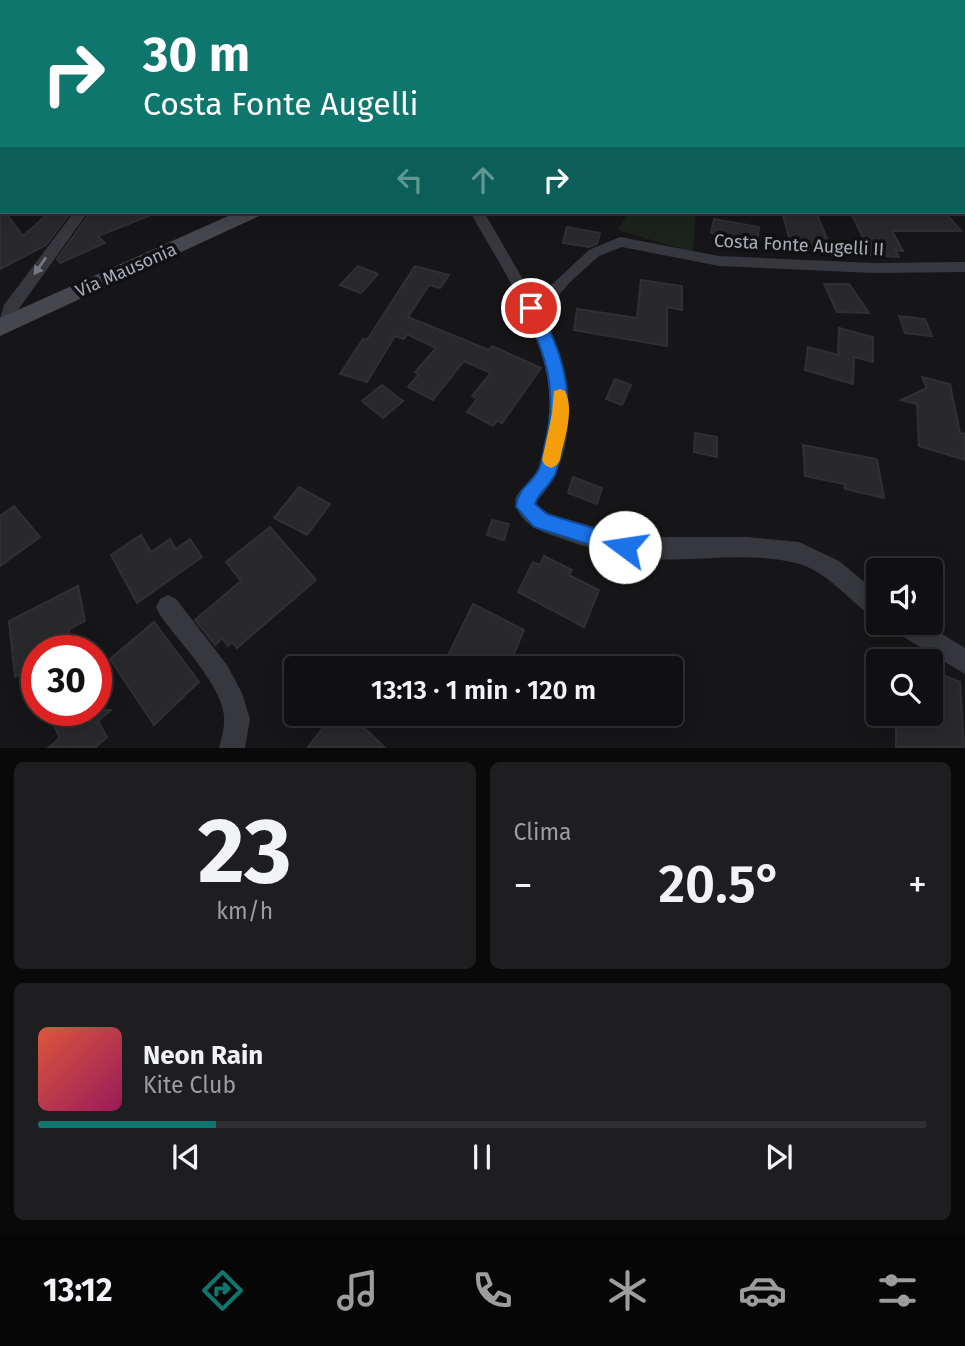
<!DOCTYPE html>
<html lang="it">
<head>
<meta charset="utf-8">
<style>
	:root { --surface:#101012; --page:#1e1e20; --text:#f1f3f6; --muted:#9c9d9f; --line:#303032; --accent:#0f766e }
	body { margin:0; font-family:"Fira Sans",sans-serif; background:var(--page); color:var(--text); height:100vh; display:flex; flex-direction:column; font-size:26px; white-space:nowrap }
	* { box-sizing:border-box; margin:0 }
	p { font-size:23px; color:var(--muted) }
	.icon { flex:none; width:38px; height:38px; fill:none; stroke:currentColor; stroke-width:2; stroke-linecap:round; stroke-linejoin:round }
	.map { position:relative; height:748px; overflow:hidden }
	.details { display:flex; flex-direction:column; gap:14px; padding:14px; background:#09090a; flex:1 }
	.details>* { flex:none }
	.hud { position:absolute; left:0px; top:0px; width:966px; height:214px; box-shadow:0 4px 18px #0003,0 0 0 2px var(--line); background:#0f766e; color:#fff; overflow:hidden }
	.fabs { position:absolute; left:866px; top:558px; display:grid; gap:14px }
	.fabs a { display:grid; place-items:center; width:77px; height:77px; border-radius:7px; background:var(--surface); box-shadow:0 4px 18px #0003,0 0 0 2px var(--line); font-size:35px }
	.speed { position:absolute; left:21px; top:635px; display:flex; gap:14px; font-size:35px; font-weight:700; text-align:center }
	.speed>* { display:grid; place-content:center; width:91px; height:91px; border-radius:50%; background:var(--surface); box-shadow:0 4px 18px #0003,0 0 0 2px var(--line); line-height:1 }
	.speed .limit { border:10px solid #d22; background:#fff; color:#111 }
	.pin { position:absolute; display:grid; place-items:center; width:60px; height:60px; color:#fff; margin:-30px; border:4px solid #fff; border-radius:50%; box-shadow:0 2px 7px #0007 }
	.me { position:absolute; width:77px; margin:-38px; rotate:284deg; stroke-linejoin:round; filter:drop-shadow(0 0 5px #0008) }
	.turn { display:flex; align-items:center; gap:24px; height:147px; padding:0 28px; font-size:32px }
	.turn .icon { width:91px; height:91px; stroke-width:2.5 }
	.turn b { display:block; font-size:49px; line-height:60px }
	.lanes { display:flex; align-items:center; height:66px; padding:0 28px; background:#0003; justify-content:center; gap:35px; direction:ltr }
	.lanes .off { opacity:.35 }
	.big { font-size:52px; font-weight:600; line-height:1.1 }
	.details .widget { flex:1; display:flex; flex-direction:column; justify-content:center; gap:10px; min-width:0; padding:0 24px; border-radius:10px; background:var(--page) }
	.details .dial { align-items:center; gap:0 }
	.dial b { font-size:91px; line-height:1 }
	.song { display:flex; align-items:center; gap:21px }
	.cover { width:84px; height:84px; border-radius:10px; background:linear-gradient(135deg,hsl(10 70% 55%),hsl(330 70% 35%)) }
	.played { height:7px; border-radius:4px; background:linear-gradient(90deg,var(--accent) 20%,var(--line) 20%) }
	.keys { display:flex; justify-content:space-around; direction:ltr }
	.heat { display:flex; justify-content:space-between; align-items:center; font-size:38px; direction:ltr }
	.details .tiles { flex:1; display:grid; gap:14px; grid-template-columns:1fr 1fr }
	.widget:last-child { grid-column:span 2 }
	.trip { position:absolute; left:284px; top:656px; width:399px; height:70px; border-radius:7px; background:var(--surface); box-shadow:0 4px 18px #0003,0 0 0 2px var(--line); font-weight:600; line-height:70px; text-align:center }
	.menu { display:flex; height:112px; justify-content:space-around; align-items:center; background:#060607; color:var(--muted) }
	.menu .icon { width:49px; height:49px }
	.menu .active { color:var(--accent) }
	.menu b { font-size:32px; color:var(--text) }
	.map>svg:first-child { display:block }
</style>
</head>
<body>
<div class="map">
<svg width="965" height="748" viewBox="0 0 965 748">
	<rect width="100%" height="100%" fill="#161618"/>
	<polygon fill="#1c231d" points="625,212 696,212 693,252 618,230 627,214"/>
	<g fill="#29292c" stroke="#303034" stroke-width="2">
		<polygon points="0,205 2,212 5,212 23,236 50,212 71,212 46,245 0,269"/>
		<polygon points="91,212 156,212 156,213 98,236 105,243 60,263 57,259"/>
		<polygon points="782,212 816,212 832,251 792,248"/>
		<polygon points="850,212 945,212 961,231 892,231 903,251 895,250 899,257 868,255 861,239 864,239"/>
		<polygon points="714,219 759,227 757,242 711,233"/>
		<polygon points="567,227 600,233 597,244 589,247 563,243"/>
		<polygon points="358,266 378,274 361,293 340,285"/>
		<polygon points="415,266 449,275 440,288 429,285 408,317 489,350 492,346 541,368 502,423 497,421 493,426 467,412 477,399 472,396 491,373 464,361 433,400 408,387 419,374 415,372 436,348 407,334 404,339 395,336 367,382 340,374 363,339 367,340"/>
		<polygon points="641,280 682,286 682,310 667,307 667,346 574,330 577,309 637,318"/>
		<polygon points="824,284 849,284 869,313 837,312"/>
		<polygon points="899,316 925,319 932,336 905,333"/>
		<polygon points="839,328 873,337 873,362 854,357 853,384 805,370 808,347 838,355"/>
		<polygon points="922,377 950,384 960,433 965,434 965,460 919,446 917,404 901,400 927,388"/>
		<polygon points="615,379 631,385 622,405 606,399"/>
		<polygon points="382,385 403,401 383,418 362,401"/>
		<polygon points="695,433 717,437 717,457 694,452"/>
		<polygon points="803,445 877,459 884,498 845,489 844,484 805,476"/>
		<polygon points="573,477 602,488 597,504 568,493"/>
		<polygon points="299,487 330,504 307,535 274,518"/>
		<polygon points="14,506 40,537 0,566 0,516"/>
		<polygon points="492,520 509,524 504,540 487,535"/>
		<polygon points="270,527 316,580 237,648 232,642 228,646 222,638 215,645 195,620 241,581 226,562"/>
		<polygon points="141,535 151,552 170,539 176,549 190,539 202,557 137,603 111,555"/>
		<polygon points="544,556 572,570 569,575 599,590 584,627 518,592 533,562 540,565"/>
		<polygon points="78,586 85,621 69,629 72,647 64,651 37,651 37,666 15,677 9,621"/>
		<polygon points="473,604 524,630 508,668 442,668"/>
		<polygon points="154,622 199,682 154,725 110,659"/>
		<polygon points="931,670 960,682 964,747 896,747 896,714 931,714"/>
		<polygon points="56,710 111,710 98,721 107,737 96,747 49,747 60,738 49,717"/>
		<polygon points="334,714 350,714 384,747 308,747"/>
	</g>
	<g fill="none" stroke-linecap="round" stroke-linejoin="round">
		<g fill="#37383d" fill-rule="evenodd">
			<polygon points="460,0 469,0 459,2"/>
			<rect x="0" y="35" width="2" height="6"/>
			<rect x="964" y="35" width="1" height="7"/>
			<polygon points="74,212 88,212 18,310 13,329 1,329 0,319 4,305"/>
			<path d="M470 212H484L535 300 589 250 620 237 719 256 874 263 965 262V272L874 273 719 266 622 247 599 256 570 282 549 307 541 310C570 369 586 450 536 502L539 508 554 516 633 537H747L799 542 839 561 878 593V618L870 615C847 598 825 570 796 563 748 551 697 562 647 559 617 557 588 548 560 538 539 531 518 524 515 499 521 486 535 479 540 465 574 372 514 290 470 212Z"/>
			<path d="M168 595 176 599 227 665 242 693 250 719 245 748H219C222 737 225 726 224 715 220 683 179 642 160 615L156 607 160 599Z"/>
			<polygon points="890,623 924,623 965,648 965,674 894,631"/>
		</g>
		<g fill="#45474d" fill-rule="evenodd">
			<polygon points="393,0 405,0 392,2"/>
			<polygon points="237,212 262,212 259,216 0,336 0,318"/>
		</g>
	</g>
	<defs><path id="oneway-solid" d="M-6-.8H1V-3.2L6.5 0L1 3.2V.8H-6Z" transform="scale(1.75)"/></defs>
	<use fill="#757881" href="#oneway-solid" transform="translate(40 266) rotate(125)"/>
	<path fill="#1a73e8" stroke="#114b97" stroke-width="2" d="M531 303 536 304C570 364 576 406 556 472 552 485 538 492 535 504L547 514 632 540 635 547 632 553 625 556 534 527 516 507C518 488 529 486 538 471 542 464 543 452 545 444 558 391 547 356 523 308Z"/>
	<path fill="#f59e0b" d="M560 389 565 391C575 411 564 439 560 460L557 465 551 468 545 465 542 460 552 414 554 391Z"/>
	<g text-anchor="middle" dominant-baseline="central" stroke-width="7" stroke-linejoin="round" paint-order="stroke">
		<g font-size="18" fill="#a8adb8" stroke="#111113">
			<text transform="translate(799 245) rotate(3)">Costa Fonte Augelli II</text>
			<text transform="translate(126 270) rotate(-24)">Via Mausonia</text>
		</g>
	</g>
</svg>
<div class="fabs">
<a><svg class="icon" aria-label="sound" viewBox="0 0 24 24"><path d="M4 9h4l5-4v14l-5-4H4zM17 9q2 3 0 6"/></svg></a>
<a><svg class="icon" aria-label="search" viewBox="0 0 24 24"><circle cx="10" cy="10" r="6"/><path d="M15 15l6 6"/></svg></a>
</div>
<div class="speed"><div class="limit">30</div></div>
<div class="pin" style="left:531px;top:308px;background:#d93025"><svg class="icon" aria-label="arrive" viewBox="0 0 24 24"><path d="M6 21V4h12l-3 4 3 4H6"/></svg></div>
<svg class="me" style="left:625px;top:547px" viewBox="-20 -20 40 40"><circle r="19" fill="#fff"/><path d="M0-13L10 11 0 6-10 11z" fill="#1a73e8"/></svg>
<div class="trip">13:13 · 1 min · 120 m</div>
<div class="hud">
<div class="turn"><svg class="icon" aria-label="right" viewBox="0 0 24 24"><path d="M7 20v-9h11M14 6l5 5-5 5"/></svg><div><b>30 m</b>Costa Fonte Augelli</div></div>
<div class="lanes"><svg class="icon off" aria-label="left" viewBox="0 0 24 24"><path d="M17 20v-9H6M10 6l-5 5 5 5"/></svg><svg class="icon off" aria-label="ahead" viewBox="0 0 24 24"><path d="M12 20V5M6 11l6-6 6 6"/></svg><svg class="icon" aria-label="right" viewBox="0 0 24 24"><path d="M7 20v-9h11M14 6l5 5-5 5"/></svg></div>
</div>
</div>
<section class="details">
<div class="tiles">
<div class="widget dial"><b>23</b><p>km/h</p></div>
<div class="widget"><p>Clima</p>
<div class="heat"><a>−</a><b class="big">20.5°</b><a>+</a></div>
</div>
<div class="widget">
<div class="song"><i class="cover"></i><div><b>Neon Rain</b><p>Kite Club</p></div></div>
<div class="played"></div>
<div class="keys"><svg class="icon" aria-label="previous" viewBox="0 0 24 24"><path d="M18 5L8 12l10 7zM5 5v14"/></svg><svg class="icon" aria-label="pause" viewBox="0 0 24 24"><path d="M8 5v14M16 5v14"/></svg><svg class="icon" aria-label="next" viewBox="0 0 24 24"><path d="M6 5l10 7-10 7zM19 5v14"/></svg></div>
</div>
</div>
</section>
<nav class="menu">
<b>13:12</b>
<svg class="icon active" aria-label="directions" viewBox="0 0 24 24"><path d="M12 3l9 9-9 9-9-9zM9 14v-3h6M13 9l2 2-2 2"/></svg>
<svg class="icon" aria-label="music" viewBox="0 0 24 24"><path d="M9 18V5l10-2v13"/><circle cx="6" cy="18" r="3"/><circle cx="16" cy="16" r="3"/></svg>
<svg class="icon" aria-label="phone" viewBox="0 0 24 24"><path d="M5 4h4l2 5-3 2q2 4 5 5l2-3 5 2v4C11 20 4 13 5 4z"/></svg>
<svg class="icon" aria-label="climate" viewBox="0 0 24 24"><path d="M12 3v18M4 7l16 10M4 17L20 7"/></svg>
<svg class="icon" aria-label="car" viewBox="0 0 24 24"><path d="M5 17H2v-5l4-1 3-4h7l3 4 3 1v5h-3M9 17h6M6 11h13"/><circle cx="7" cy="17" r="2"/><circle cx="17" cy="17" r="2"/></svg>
<svg class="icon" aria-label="filters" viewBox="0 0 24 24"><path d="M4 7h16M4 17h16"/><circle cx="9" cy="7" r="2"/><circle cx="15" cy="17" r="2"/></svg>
</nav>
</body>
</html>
